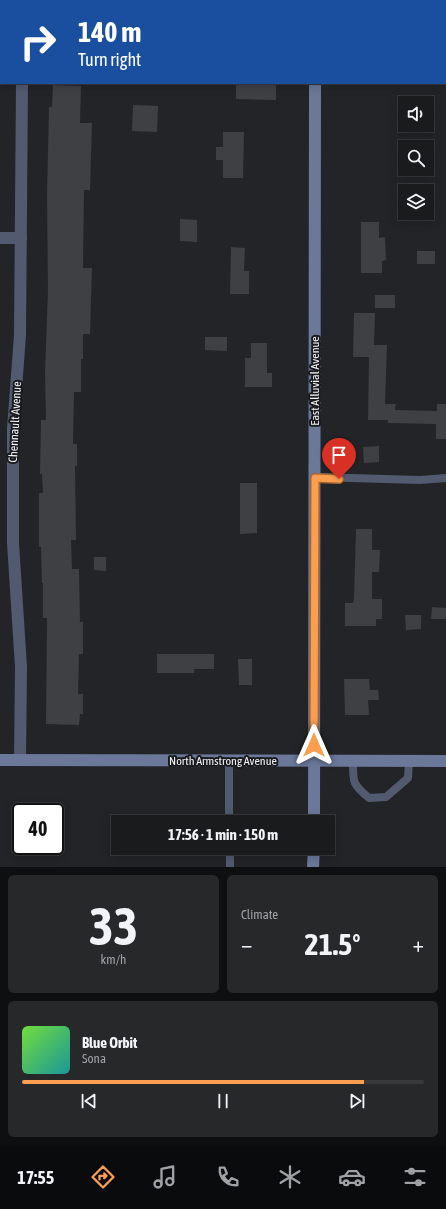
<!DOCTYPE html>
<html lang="en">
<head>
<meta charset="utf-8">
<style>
	:root { --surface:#1a1b1d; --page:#27282a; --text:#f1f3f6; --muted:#9fa1a4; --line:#38393b; --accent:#fb9e50 }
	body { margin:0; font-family:"Asap Condensed",sans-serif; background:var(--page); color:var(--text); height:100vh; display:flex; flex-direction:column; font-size:15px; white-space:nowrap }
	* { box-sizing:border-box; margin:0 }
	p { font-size:13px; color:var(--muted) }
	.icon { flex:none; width:22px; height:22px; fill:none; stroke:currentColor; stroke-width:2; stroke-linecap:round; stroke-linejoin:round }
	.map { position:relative; height:867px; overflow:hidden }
	.details { display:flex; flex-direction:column; gap:8px; padding:8px; background:#0e0f10; flex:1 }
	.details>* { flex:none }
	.banner { position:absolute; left:0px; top:0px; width:446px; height:84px; box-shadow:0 2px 10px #0003,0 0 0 1px var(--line); background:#1a4fa0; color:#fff; overflow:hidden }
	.buttons { position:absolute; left:398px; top:96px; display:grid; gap:8px }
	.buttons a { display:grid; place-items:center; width:36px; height:36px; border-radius:0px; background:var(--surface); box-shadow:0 2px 10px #0003,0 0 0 1px var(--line); font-size:20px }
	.speed { position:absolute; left:12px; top:803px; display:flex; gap:8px; font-size:20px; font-weight:700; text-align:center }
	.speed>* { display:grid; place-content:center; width:52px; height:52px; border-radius:50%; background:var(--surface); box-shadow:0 2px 10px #0003,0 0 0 1px var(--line); line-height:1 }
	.speed .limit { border:2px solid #111; border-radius:6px; background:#fff; color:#111 }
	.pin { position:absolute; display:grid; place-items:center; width:34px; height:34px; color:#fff; margin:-41px -17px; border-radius:50% 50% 50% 0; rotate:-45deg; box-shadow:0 0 4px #0007 }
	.pin .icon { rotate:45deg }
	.me { position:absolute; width:44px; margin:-22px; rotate:0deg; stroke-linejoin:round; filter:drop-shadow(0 0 3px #0008) }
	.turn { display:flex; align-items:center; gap:14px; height:84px; padding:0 12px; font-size:18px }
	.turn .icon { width:52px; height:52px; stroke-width:2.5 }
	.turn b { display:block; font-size:28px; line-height:34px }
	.big { font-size:30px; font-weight:700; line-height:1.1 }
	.details .widget { flex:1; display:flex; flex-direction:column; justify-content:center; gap:6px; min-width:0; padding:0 14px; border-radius:6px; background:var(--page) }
	.details .dial { align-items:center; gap:0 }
	.dial b { font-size:52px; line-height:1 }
	.song { display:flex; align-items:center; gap:12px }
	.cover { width:48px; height:48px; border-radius:6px; background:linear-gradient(135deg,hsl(100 70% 55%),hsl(180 70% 35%)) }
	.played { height:4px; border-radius:2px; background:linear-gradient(90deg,var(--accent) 85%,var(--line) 85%) }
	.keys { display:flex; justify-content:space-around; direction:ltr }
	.heat { display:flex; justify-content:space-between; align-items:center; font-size:22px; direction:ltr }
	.details .tiles { flex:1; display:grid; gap:8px; grid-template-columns:1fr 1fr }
	.widget:last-child { grid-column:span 2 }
	.trip { position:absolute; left:111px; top:815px; width:224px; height:40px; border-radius:0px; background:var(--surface); box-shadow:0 2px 10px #0003,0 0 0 1px var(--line); font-weight:700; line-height:40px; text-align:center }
	.tab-bar { display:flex; height:64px; justify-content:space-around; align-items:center; background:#0a0b0c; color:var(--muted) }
	.tab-bar .icon { width:28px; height:28px }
	.tab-bar .current { color:var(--accent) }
	.tab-bar b { font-size:18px; color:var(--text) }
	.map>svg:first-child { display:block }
</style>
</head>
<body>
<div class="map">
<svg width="446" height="867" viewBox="0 0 446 867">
	<rect width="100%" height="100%" fill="#232427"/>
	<g fill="#3e4044">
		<polygon points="236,83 276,84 276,100 236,99"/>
		<polygon points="53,85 81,86 80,123 92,123 90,190 84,190 83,268 92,268 90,334 83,334 83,359 81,359 81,392 74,392 73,444 77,444 77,466 75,466 76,540 71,540 72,569 79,569 80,622 83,622 83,654 79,654 78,694 83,694 83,714 80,714 79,725 46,724 47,618 43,618 43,583 42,583 41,547 39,547 39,493 43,493 42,474 40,474 41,420 46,420 45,373 48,290 47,195 49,107 52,107"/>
		<polygon points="133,105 158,106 157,132 132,131"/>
		<polygon points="223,132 244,132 243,178 223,178 223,160 216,160 216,147 223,147"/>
		<polygon points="180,219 197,220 197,242 180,241"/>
		<polygon points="361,222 379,222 379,238 385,237 386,260 382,261 382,273 361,273"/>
		<polygon points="231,247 245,248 244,271 249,271 249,294 230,294"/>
		<rect x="417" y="251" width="18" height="13"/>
		<rect x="375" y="295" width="20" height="13"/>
		<polygon points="354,313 375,313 374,345 387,345 385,404 396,404 395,410 437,411 437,404 446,404 446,439 436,439 436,424 388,423 388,420 368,420 369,357 353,357"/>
		<polygon points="205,337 227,337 227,351 205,350"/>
		<polygon points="251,343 267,343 267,373 272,373 272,387 245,387 245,358 251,358"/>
		<polygon points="379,446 379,462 364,463 363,447"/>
		<polygon points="240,483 257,483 257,533 240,534"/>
		<polygon points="356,529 372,529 372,550 380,550 379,572 372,572 372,599 382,599 382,619 376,619 376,626 345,626 345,603 353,603 354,599"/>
		<polygon points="94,557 106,557 106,571 94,570"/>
		<polygon points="432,607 446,608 446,619 431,619"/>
		<polygon points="405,615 421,615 421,629 406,630"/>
		<polygon points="157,654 214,654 214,669 194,669 194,673 157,673"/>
		<polygon points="238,659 252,659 252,685 239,685"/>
		<polygon points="344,679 369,679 370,690 378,690 379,700 368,700 369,715 345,715"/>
	</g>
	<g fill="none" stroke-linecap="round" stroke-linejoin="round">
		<g stroke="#525a70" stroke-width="8">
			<polyline points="315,477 420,480 446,478"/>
			<polyline points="229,761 229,822"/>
			<path d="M353 761C353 782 352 784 369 798L386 797 408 778 409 760"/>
			<polyline points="230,848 230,867"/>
		</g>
		<g stroke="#525a70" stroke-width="12">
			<polyline points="23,1 23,0"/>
			<polyline points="0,238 21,238"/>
			<polyline points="20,760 21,667 13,543 13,429 20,335 22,83"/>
		</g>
		<g stroke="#6b789a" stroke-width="12">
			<polyline points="315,0 315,1"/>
			<polyline points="0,760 446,761"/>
			<polyline points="314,822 315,83"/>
			<polyline points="313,867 314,848"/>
		</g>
	</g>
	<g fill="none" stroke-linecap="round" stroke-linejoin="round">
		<g stroke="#a36734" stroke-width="10">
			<polyline id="route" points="314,745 315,478 339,479"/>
		</g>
		<use href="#route" stroke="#fb9e50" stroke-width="7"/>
	</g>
	<g text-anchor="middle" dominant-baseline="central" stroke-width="4" stroke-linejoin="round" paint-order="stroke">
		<g font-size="12" fill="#f3f4f7" stroke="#1a1b1e">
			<text transform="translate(315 381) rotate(-90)">East Alluvial Avenue</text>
			<text transform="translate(15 422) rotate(-87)">Chennault Avenue</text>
			<text x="223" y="761">North Armstrong Avenue</text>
		</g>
	</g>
</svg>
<div class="buttons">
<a><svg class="icon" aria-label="sound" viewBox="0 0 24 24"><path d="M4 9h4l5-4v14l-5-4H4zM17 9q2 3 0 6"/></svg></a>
<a><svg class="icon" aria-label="search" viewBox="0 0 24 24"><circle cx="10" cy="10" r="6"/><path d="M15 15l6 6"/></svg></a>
<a><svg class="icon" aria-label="layers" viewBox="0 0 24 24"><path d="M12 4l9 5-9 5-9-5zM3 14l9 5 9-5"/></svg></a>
</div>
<div class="speed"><div class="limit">40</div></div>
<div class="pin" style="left:339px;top:479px;background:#d93025"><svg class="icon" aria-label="arrive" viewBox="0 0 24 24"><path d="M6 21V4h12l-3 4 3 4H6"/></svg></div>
<svg class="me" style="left:314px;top:745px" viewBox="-20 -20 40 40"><path d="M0-17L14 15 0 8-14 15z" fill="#fb9e50" stroke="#fff" stroke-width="4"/></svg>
<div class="trip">17:56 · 1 min · 150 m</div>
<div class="banner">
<div class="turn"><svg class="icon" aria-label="right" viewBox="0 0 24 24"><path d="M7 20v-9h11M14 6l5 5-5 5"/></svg><div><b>140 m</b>Turn right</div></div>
</div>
</div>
<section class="details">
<div class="tiles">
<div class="widget dial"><b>33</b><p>km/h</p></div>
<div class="widget"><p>Climate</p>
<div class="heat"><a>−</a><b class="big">21.5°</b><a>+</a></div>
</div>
<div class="widget">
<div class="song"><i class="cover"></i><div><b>Blue Orbit</b><p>Sona</p></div></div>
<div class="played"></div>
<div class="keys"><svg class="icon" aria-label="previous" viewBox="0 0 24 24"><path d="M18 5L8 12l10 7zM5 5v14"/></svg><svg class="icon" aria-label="pause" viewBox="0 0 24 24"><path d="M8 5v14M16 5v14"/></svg><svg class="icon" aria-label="next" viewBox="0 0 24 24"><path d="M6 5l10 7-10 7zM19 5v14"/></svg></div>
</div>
</div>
</section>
<nav class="tab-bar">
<b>17:55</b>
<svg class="icon current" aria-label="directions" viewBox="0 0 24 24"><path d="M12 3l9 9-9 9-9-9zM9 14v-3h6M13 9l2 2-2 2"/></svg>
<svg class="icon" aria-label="music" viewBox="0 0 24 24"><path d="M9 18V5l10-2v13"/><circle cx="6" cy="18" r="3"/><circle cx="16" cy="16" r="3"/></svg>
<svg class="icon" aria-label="phone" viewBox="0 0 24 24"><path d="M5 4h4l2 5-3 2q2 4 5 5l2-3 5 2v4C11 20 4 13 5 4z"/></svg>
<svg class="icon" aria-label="climate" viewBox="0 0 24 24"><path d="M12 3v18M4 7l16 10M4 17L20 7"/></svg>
<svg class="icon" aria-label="car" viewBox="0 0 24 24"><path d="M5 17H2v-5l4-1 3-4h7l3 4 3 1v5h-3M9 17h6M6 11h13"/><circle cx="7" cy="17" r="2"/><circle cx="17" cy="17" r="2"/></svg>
<svg class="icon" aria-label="filters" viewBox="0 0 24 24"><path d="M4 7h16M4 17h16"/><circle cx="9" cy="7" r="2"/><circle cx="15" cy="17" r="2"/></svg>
</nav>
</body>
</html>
